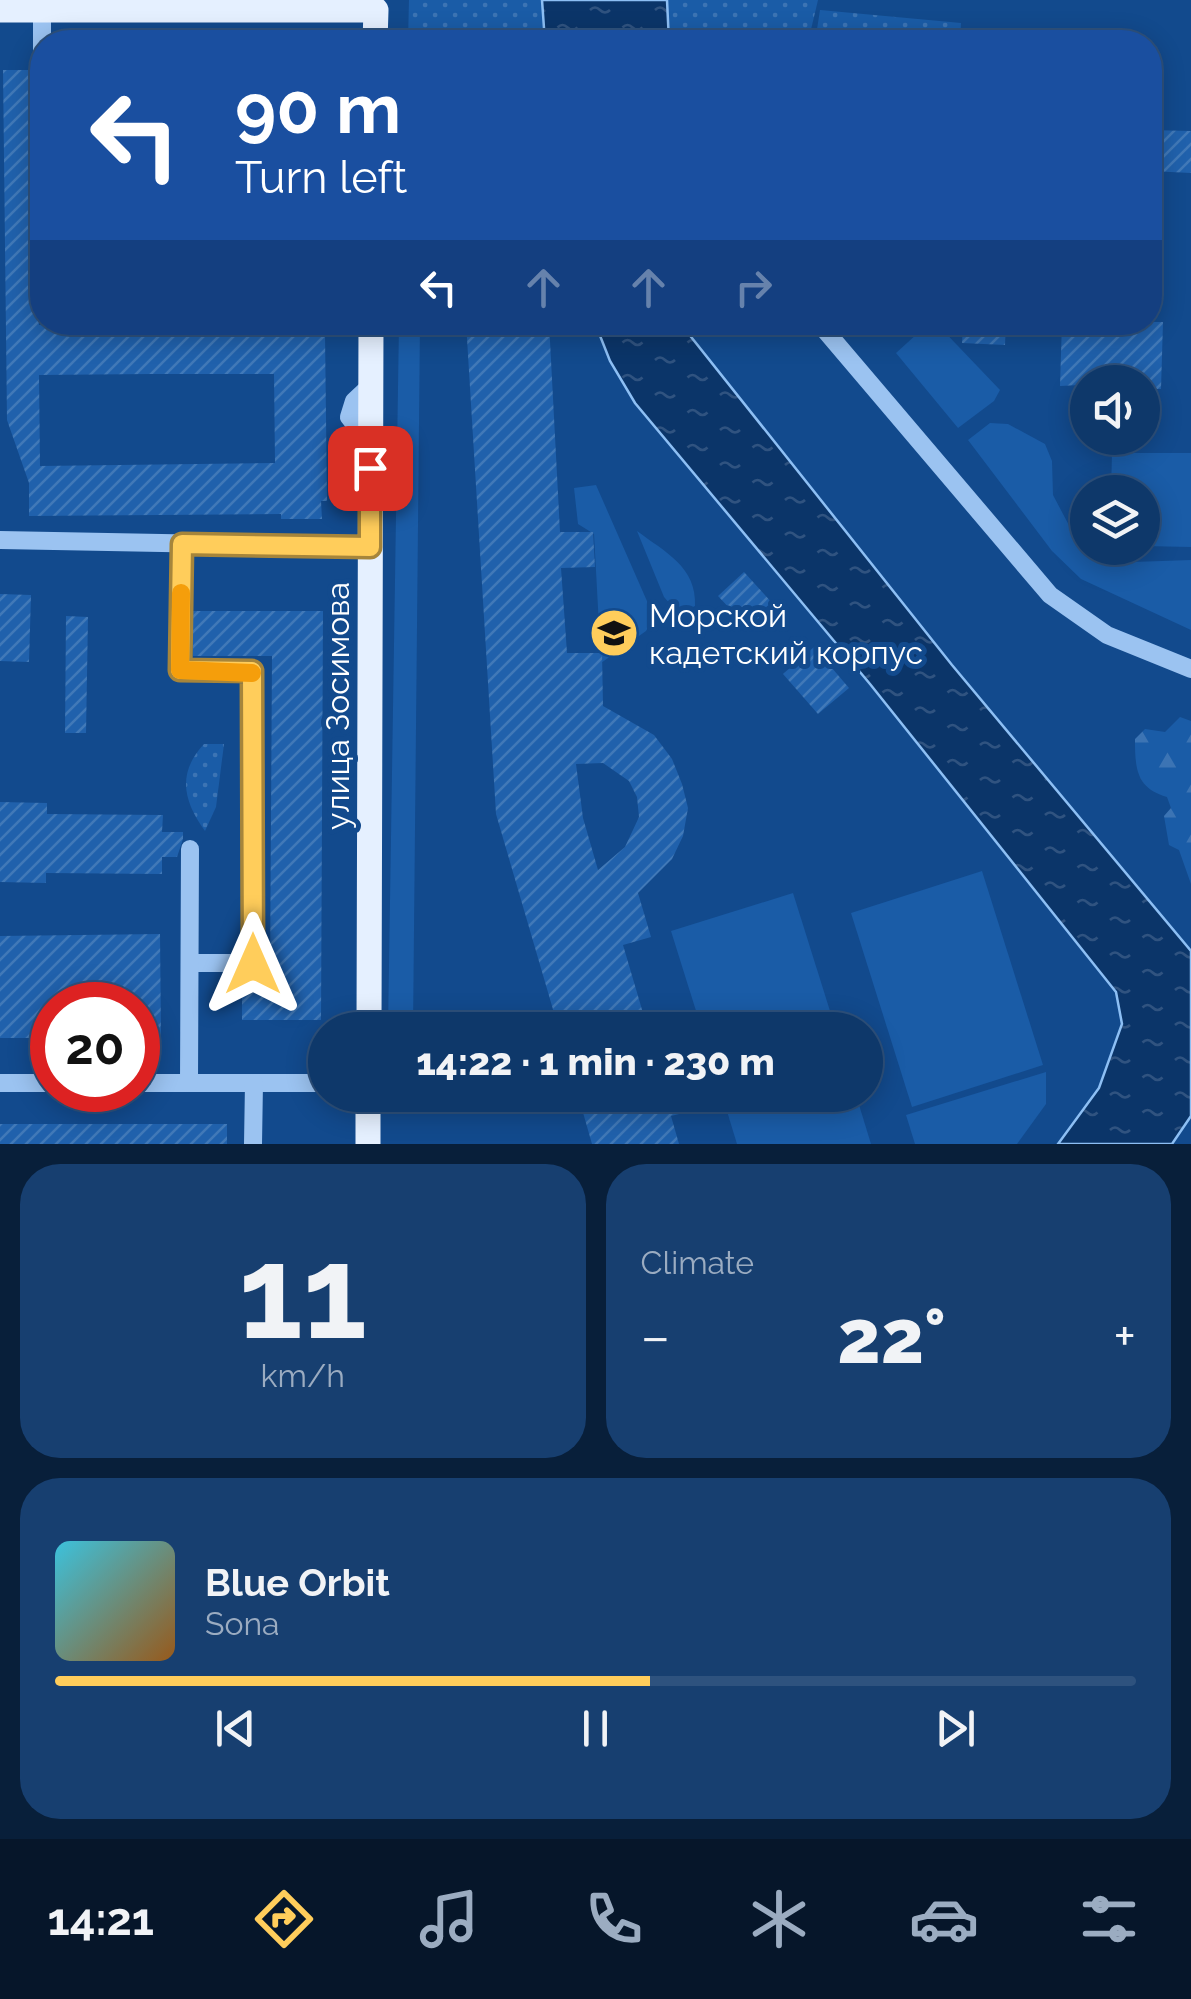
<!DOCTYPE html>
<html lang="en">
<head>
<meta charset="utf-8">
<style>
	:root { --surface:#0e386a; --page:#173f70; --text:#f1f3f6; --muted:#9bacc1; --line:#2e527e; --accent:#ffcd5b }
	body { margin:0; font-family:Raleway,sans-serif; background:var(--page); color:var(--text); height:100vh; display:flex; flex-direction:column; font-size:38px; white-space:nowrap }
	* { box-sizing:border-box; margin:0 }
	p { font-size:32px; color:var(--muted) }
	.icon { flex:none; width:55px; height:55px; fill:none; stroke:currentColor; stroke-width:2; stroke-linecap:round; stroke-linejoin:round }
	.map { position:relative; height:1144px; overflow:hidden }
	.panel { display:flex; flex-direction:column; gap:20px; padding:20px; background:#081f3a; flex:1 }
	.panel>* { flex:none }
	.top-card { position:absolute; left:30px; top:30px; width:1132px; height:305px; border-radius:40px; box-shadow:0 5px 25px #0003,0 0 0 2px var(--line); background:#1a4fa0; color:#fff; overflow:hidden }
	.buttons { position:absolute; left:1070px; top:365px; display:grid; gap:20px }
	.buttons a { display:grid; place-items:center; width:90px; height:90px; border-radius:50%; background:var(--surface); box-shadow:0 5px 25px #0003,0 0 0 2px var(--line); font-size:50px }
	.speed { position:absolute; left:30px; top:982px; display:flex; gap:20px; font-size:50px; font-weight:700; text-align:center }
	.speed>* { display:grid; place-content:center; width:130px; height:130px; border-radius:50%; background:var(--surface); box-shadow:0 5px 25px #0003,0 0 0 2px var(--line); line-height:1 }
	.speed .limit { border:15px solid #d22; background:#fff; color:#111 }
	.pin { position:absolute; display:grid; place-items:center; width:85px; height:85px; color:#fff; margin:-42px; border-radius:20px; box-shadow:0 5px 15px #0006 }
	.me { position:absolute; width:110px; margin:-55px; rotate:0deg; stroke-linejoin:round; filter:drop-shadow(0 0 8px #0008) }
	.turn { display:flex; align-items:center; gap:35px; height:210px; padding:0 40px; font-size:45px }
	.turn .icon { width:130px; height:130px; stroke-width:2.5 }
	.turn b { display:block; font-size:70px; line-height:85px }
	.lanes { display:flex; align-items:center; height:95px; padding:0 40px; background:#0003; justify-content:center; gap:50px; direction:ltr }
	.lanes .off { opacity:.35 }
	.big { font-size:75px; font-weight:800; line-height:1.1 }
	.panel .card { flex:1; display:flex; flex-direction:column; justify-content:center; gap:15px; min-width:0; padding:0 35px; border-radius:40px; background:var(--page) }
	.panel .dial { align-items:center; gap:0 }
	.dial b { font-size:130px; line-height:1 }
	.song { display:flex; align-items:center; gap:30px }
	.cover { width:120px; height:120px; border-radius:15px; background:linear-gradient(135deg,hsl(190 70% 55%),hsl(30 70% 35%)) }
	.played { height:10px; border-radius:5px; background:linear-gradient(90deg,var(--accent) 55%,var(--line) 55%) }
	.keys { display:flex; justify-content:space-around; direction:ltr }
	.heat { display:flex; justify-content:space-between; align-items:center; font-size:55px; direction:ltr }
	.panel .tiles { flex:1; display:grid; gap:20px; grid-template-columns:1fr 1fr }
	.card:last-child { grid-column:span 2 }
	.trip { position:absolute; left:308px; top:1012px; width:575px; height:100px; border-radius:50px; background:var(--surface); box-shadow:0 5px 25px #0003,0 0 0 2px var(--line); font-weight:800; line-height:100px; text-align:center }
	.tab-bar { display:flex; height:160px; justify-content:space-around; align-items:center; background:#06162a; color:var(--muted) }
	.tab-bar .icon { width:70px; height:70px }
	.tab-bar .selected { color:var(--accent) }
	.tab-bar b { font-size:45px; color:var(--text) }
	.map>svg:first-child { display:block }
</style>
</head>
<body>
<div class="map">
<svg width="1191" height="1144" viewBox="0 0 1191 1144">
	<defs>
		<pattern id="forest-firs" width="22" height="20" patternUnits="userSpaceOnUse" patternTransform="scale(2.5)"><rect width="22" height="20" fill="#1a5ca7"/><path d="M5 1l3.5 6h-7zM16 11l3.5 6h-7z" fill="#3c74b4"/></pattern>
		<pattern id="park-dots" width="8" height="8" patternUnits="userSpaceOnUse" patternTransform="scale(2.5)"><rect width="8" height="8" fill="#1a5ca7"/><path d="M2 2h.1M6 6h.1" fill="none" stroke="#3c74b4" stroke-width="1.8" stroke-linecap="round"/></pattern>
		<pattern id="water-ripples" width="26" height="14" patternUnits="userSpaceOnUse" patternTransform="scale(2.5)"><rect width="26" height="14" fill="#0b3569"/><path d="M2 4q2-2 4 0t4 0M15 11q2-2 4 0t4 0" fill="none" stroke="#305380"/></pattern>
		<pattern id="building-hatch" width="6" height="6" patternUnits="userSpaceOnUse" patternTransform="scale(2.5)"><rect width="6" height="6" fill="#2061ac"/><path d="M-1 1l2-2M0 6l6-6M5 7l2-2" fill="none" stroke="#4179b8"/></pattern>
	</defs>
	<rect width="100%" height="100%" fill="#124a8d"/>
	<g fill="#1a5ca7">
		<polygon points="420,322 413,1030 388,1030 399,323"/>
		<polygon points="929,323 936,323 1000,390 994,401 958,428 896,353"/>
		<polygon points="990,423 1008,424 1045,444 1052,461 1053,495 1082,550 1132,562 1191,560 1191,630 1081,579 1052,551 968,440"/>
		<polygon points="1112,453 1191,453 1191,547 1143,546 1142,492 1111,492"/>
		<polygon points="596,485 654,617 646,631 601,663 594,534 578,524 574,488"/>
		<path d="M637 531C665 552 697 567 695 606L679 614 664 597Z"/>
		<polygon points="982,871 1043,1065 912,1107 851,913"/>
		<polygon points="793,893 836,1030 702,1030 671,931"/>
		<polygon points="1046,1072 1046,1104 1017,1144 915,1144 906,1115"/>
		<polygon points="722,1095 856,1095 871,1144 737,1144"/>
	</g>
	<path fill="url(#forest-firs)" d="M1180 717 1191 721V884L1179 850 1169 845 1164 816 1171 808 1167 797C1136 788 1135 768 1135 739L1145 729 1165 732Z"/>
	<g fill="url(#park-dots)">
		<polygon points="409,0 542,0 545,42 408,42"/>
		<polygon points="667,0 818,0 808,42 669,42"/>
		<polygon points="820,10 961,23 960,42 815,42"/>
		<path d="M204 744H224L216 807 205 831C183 801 177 773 204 744Z"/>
	</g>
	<g fill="url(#water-ripples)" stroke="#8dbff4" stroke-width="2.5">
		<polygon points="542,0 667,0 669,42 545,42"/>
		<polygon points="595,323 680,323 952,665 1191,951 1191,1116 1172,1144 1058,1144 1099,1088 1122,1024 1116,992 870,684 635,403 610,361"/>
	</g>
	<g fill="url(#building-hatch)" fill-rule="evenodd">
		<path d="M3 70H30V129L37 140 39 325 320 322V334H325L327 501H321L322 519H281V514L29 516V483L7 420ZM151 374H274L275 463 40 466 39 375Z"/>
		<polygon points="1150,130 1191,131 1191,173 1150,171"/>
		<path d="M466 322H549L560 532H593L595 567 561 568 567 653H602L603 706 654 735 672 759 682 784 688 808 683 836 672 859 638 893 651 937 623 945 648 1030H559L496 814ZM603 763 629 781 637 797 639 817 625 847 598 870 583 818 576 764Z"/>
		<polygon points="963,322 1006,322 1005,345 962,343"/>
		<polygon points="1062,322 1163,322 1161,389 1142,389 1142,382 1060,386"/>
		<polygon points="744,572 773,604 748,628 718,596"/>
		<polygon points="0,594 31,595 29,662 0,661"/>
		<polygon points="193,611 323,611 321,1020 242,1020 242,981 270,981 272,656 193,656"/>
		<polygon points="66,616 88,617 86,733 65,733"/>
		<polygon points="814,647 849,688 818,714 783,674"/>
		<polygon points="0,802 47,803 47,814 163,815 162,832 183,832 183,839 177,857 162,857 162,874 46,873 46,883 0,882"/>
		<polygon points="160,934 161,1036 138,1037 138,1005 52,1005 52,1038 0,1038 0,936"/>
		<polygon points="578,1095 730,1095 731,1101 671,1116 679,1144 592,1144"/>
		<rect x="0" y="1124" width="227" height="20"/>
	</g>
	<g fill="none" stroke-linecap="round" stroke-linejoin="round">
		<g stroke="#9bc3f1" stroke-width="18">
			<polyline points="42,9 42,129"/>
			<polyline points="818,322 1050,595 1107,635 1191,669"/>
			<polyline points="370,444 349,417 354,401 370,386"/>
			<polyline points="0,540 370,547"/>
			<polyline points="181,544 180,670 252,671 253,963 190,963"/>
			<polyline points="0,1083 52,1083"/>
			<polyline points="138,1083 325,1083"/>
			<polyline points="189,1083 190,849"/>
			<polyline points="253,1144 254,1083"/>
		</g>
		<g stroke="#e5f0ff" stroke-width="25">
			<polyline points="0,10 376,10 375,42"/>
			<polyline points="369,1030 371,322"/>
			<polyline points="368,1144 368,1095"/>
		</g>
	</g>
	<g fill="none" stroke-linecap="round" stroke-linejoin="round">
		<g stroke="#a6853b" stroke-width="25">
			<polyline id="route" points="253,964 252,671 180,670 182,544 370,547 370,468"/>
		</g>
		<use href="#route" stroke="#ffcd5b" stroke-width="18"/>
		<polyline stroke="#f59e0b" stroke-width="18" points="181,593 180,670 252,673"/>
	</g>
	<defs>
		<g id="school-disc" transform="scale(2.5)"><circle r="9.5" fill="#ffcd5b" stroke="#124a8d"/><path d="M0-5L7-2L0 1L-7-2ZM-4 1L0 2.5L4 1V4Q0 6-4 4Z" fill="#111"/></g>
	</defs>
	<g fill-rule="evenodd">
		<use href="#school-disc" x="614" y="633"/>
	</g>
	<g text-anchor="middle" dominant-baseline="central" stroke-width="10" stroke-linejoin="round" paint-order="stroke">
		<g font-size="32" fill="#fff" stroke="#124a8d" text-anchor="start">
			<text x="649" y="615">Морской<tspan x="649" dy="37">кадетский корпус</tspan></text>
		</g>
		<g font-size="32" fill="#fff" stroke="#124a8d">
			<text transform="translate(337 706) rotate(-90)">улица Зосимова</text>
		</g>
	</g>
</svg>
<div class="buttons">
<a><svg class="icon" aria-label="sound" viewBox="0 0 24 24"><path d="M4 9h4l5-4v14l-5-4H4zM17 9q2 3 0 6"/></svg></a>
<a><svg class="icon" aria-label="layers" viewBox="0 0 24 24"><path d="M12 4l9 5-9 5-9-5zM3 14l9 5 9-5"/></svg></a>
</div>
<div class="speed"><div class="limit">20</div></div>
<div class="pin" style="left:370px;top:468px;background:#d93025"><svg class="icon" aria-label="arrive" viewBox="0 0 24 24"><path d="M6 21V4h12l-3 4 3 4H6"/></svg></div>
<svg class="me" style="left:253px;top:964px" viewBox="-20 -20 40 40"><path d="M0-17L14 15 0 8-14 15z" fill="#ffcd5b" stroke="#fff" stroke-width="4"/></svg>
<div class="trip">14:22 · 1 min · 230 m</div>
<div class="top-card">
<div class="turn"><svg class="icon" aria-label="left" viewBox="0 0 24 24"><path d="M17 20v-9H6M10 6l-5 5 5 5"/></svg><div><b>90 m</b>Turn left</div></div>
<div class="lanes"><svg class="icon" aria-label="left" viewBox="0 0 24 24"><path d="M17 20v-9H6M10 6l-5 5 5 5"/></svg><svg class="icon off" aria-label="ahead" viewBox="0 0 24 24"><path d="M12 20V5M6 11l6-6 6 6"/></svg><svg class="icon off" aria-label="ahead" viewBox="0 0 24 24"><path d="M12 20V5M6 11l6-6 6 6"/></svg><svg class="icon off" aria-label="right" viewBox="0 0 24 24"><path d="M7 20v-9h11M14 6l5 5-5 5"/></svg></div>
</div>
</div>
<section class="panel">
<div class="tiles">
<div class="card dial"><b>11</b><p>km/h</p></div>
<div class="card"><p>Climate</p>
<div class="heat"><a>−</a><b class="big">22°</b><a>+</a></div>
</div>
<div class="card">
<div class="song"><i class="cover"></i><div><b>Blue Orbit</b><p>Sona</p></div></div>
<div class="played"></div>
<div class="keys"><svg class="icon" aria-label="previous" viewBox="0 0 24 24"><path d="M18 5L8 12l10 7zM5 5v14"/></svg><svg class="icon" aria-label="pause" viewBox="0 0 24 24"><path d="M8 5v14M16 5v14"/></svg><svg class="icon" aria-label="next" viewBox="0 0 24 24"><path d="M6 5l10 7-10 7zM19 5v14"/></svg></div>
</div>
</div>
</section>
<nav class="tab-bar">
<b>14:21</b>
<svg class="icon selected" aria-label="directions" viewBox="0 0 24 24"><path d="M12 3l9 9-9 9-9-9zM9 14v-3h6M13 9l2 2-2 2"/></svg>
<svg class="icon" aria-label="music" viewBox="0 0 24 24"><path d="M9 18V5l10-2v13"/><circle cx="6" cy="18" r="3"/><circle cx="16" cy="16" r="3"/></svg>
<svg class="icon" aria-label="phone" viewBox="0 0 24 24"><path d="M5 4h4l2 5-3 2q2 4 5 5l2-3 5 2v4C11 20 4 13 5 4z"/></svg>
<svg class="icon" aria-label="climate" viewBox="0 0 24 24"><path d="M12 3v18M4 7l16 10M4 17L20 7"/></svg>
<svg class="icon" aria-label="car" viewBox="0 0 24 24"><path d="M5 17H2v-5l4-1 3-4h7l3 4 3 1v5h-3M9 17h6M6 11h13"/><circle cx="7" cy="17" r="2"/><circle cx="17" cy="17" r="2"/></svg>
<svg class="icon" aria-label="filters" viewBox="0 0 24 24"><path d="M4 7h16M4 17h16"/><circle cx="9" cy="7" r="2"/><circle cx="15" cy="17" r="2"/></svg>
</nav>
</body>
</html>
